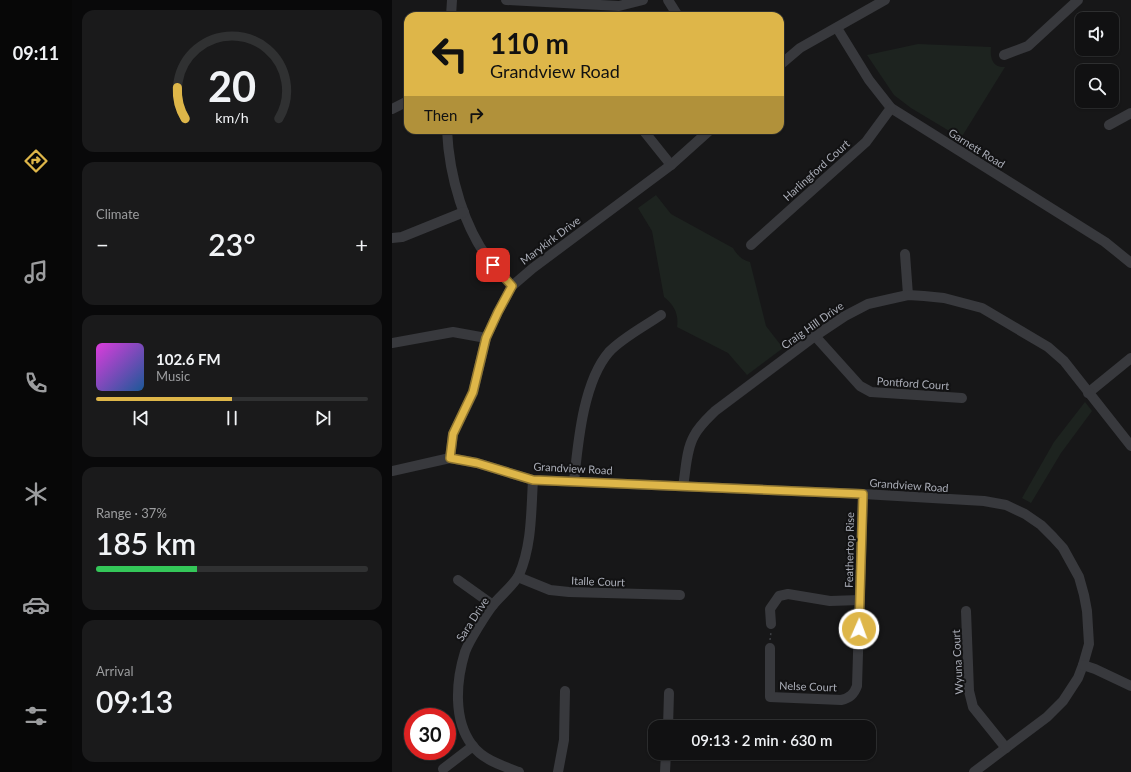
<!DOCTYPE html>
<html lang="en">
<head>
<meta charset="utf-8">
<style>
	:root { --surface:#111112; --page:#1a1a1b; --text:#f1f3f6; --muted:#9c9d9f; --line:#303132; --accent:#deb649 }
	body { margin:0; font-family:Lato,sans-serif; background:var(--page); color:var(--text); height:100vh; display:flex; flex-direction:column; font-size:15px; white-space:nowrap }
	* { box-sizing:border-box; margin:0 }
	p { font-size:13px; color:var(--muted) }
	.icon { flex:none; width:22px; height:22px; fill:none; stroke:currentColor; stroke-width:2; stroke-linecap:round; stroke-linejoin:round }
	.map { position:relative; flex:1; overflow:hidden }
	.sheet { display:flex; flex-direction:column; gap:10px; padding:10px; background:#09090a; width:320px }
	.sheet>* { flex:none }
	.banner { position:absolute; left:12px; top:12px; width:380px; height:122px; border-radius:12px; box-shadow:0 1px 3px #0004,0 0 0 1px var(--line); background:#deb649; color:#111; overflow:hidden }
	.controls { position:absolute; left:683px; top:12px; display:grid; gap:8px }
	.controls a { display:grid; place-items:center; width:44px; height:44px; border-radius:8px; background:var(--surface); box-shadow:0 1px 3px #0004,0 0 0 1px var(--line); font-size:20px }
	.speed { position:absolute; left:12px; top:708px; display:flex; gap:8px; font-size:20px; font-weight:700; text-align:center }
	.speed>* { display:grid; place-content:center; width:52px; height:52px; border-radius:50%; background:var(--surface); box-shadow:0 1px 3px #0004,0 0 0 1px var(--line); line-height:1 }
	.speed .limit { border:6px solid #d22; background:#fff; color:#111 }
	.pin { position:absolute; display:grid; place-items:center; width:34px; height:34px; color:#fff; margin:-17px; border-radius:8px; box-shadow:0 2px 6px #0006 }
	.me { position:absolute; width:44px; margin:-22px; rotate:2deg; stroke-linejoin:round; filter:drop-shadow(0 0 3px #0008) }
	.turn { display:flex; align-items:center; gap:14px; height:84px; padding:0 20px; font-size:18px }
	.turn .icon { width:52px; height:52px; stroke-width:2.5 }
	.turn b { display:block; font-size:28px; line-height:34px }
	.then { display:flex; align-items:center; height:38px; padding:0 20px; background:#0003; gap:8px; font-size:15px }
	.big { font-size:30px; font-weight:600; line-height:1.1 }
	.sheet .widget { flex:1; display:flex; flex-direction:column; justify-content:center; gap:6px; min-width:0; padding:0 14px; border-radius:12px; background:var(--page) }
	.sheet .dial { align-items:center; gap:0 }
	.dial svg { height:104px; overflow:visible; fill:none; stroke:var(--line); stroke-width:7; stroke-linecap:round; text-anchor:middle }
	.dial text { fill:var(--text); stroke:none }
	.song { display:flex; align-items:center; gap:12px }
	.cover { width:48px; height:48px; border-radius:6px; background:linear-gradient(135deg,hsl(300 70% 55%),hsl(210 70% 35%)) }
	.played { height:4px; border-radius:2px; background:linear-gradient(90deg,var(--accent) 50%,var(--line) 50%) }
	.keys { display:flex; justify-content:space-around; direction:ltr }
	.heat { display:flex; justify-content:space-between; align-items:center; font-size:22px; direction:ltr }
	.charge { height:6px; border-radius:3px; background:linear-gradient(90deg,#34c759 37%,var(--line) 0) }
	.trip { position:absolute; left:256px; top:720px; width:228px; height:40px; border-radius:12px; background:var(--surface); box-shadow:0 1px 3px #0004,0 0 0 1px var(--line); font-weight:600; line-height:40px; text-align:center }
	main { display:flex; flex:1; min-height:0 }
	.dock { display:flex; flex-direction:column; width:72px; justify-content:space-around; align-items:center; background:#070707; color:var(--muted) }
	.dock .icon { width:28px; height:28px }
	.dock .current { color:var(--accent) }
	.dock b { font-size:18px; color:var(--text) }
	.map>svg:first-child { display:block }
</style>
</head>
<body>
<main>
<nav class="dock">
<b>09:11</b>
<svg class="icon current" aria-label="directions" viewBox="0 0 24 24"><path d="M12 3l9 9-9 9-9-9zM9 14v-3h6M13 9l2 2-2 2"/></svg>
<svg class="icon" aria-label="music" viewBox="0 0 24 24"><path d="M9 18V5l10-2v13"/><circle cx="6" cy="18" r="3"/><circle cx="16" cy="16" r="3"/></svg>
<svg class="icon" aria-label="phone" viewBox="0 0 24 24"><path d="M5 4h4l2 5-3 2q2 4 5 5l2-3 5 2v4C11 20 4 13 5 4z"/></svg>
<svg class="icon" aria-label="climate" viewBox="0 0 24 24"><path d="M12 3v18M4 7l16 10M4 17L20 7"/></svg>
<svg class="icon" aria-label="car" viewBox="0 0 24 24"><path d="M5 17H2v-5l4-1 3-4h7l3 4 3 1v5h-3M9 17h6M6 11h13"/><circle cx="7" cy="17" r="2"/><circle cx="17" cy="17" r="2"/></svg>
<svg class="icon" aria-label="filters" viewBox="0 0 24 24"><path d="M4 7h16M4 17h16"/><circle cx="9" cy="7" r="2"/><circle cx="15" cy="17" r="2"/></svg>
</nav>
<section class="sheet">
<div class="widget dial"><svg viewBox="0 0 100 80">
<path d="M14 69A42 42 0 1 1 86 69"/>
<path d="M14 69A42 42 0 0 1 8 45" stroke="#deb649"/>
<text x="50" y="56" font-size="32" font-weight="700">20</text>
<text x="50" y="72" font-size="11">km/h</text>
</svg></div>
<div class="widget"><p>Climate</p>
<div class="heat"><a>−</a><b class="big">23°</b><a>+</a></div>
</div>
<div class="widget">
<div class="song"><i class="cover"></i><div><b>102.6 FM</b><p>Music</p></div></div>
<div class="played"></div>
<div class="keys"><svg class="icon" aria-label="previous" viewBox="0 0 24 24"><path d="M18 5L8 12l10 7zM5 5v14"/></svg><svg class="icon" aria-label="pause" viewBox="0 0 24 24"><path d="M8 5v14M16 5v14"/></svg><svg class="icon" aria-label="next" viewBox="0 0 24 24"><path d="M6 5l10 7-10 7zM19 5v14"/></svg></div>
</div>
<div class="widget"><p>Range · 37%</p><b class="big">185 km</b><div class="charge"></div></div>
<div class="widget"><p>Arrival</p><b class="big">09:13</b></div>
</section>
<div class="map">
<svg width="739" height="772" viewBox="0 0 739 772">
	<rect width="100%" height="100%" fill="#171718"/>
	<g fill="#1d231f">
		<path d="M526 44 599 47C598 57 600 68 613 67L569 138 519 108 502 95 475 55Z"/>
		<path d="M264 195 279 214 341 248C345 255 350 260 358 262L374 326 391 348 355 375 336 353 285 327C287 314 282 305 272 297L260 231 246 208Z"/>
		<polygon points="693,402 700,411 669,453 639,503 630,498 662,442"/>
	</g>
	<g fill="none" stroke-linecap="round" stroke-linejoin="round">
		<polyline stroke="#3e4044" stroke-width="1.5" stroke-dasharray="2 3" stroke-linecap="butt" points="378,640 379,632"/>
		<g stroke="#38393d" stroke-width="10">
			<polyline points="114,0 227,6 251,0"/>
			<polyline points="276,0 286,16"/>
			<polyline points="59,16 60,0"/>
			<polyline points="445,28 477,80 499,108 713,242 739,263"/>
			<polyline points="612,55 636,46 686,0"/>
			<polyline points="388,65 408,48 493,0"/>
			<polyline points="0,109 16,101"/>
			<polyline points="717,125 739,113"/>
			<path d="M55 130C57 175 72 230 101 265 107 272 114 279 120 286"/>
			<polyline points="251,130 279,165"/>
			<polyline points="0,238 10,237 72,212"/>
			<polyline points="359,245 474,142 499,108"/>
			<polyline points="513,254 516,295"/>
			<polyline points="423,336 468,386 479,392 570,398"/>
			<polyline points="0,343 61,332 94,338"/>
			<polyline points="696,393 739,358"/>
			<polyline points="58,458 61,434 81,393 94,338 106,312 120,286 141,268 279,165 318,130"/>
			<polyline points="0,471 58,458 85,463 141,480 471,494 592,501 614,505 633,514 649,525 661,537 671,548 687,577 692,595 695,611 697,644 691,665 686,678 671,701 655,717 582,772"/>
			<path d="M182 481C186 443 191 382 217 352 230 338 253 326 269 315"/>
			<path d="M291 486C294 470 294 450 302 436 307 426 315 419 323 411L423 336 453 316 476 304 498 299 516 295 532 296 552 298 590 308 656 347 672 361 739 446"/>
			<polyline points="126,577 158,590 177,592 288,595"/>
			<polyline points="66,580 101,605"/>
			<polyline points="574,611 577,691 581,707 614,748"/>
			<polyline points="379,624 378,609 387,596 396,594 438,601 468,600"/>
			<path d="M378 648V697L449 700C458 698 462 694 465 686L471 494"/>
			<polyline points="691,665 703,669 739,686"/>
			<polyline points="276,727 277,693"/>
			<polyline points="51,769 81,746"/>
			<path d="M127 772C111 766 91 760 80 745 61 720 64 681 73 652 77 641 94 614 101 605 108 596 122 585 127 575 140 545 139 512 141 480"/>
			<polyline points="166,772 172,740 173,691"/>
			<polyline points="273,772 274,753"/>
		</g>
	</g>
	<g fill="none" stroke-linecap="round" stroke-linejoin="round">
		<g stroke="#90762f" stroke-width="10">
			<polyline id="route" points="101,265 120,286 106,312 94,338 81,392 61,434 58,458 85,463 141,480 471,494 467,629"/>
		</g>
		<use href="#route" stroke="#deb649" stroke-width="7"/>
	</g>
	<g text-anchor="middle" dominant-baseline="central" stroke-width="4" stroke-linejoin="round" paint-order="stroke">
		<g font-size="11" fill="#aaadb7" stroke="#121213">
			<text transform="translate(585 148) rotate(32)">Garnett Road</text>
			<text transform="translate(424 170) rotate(-42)">Harlingford Court</text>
			<text transform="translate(158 240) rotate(-37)">Marykirk Drive</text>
			<text transform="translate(420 325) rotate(-35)">Craig Hill Drive</text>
			<text transform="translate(521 383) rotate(4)">Pontford Court</text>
			<text transform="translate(181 468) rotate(3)">Grandview Road</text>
			<text transform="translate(517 485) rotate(4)">Grandview Road</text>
			<text transform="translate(457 550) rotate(-89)">Feathertop Rise</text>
			<text transform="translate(206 581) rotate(2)">Italle Court</text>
			<text transform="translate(80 619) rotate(-57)">Sara Drive</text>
			<text transform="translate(565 662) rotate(-93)">Wyuna Court</text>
			<text transform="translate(416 686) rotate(2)">Nelse Court</text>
		</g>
	</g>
</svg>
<div class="controls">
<a><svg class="icon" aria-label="sound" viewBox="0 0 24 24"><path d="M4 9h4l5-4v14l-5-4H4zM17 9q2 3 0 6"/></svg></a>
<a><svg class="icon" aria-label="search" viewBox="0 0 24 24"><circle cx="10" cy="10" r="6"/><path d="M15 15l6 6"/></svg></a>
</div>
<div class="speed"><div class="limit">30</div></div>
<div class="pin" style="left:101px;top:265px;background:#d93025"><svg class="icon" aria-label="arrive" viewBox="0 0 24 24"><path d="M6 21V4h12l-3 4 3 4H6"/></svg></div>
<svg class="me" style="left:467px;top:629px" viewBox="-20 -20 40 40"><circle r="17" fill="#deb649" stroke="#fff" stroke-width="3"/><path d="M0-11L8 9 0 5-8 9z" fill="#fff"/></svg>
<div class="trip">09:13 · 2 min · 630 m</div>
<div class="banner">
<div class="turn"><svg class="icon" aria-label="left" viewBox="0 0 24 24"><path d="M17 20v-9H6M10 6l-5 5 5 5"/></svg><div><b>110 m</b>Grandview Road</div></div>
<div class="then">Then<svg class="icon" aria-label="right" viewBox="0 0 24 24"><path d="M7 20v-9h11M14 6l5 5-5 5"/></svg></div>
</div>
</div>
</main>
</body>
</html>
